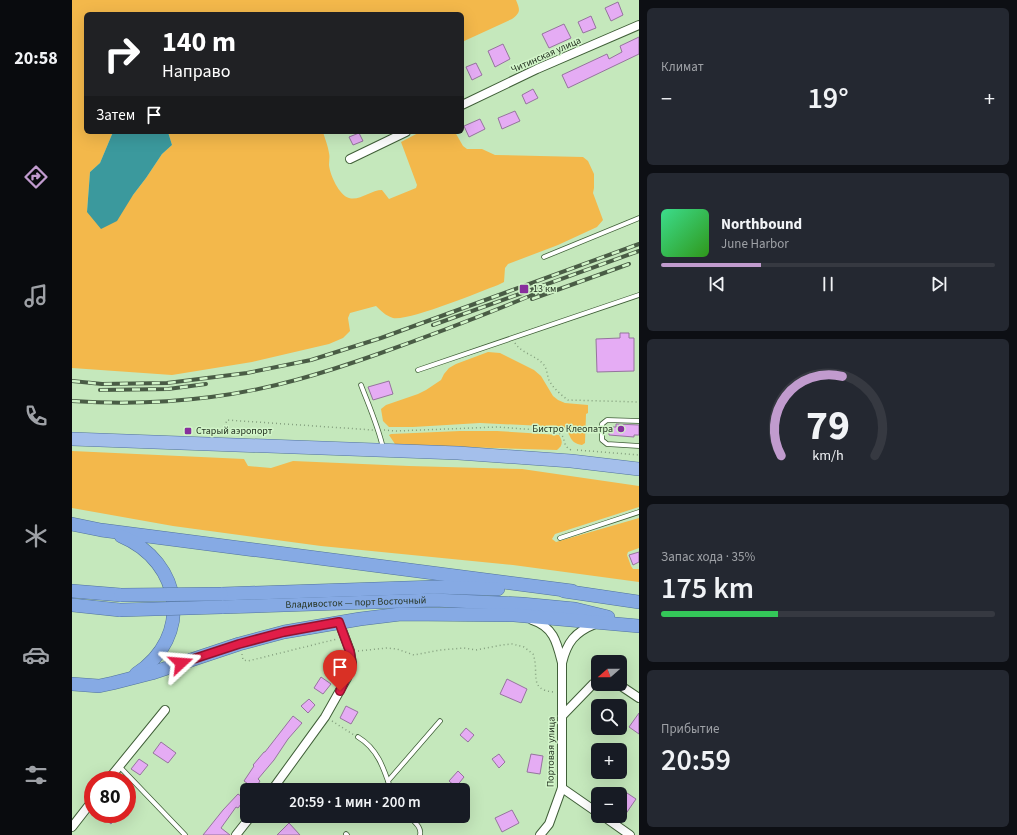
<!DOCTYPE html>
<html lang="ru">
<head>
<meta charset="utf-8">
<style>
	:root { --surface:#171b24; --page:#242831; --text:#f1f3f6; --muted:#9ea1a6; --line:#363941; --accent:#c19bce }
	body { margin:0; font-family:"Source Sans 3",sans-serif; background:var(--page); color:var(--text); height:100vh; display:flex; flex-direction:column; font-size:15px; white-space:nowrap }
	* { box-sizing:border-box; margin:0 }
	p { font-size:13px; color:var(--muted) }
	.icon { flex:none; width:22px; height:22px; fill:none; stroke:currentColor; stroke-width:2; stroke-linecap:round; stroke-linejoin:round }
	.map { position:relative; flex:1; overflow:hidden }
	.drawer { display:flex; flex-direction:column; gap:8px; padding:8px; background:#0d0f14; width:378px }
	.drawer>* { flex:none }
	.hud { position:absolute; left:12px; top:12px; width:380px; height:122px; border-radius:6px; box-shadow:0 4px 16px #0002; background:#202124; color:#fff; overflow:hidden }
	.needle { width:26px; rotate:250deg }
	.tools { position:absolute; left:519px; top:655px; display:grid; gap:8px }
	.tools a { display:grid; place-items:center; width:36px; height:36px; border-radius:6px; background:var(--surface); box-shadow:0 4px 16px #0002; font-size:20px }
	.speed { position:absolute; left:12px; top:771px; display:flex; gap:8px; font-size:20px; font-weight:700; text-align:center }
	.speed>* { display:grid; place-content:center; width:52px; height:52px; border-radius:50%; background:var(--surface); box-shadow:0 4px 16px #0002; line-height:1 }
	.speed .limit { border:6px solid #d22; background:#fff; color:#111 }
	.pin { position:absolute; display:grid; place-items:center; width:34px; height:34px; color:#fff; margin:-41px -17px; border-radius:50% 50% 50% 0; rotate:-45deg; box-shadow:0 0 4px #0007 }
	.pin .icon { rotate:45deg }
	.me { position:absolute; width:44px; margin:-22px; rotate:71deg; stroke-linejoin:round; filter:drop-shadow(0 0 3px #0008) }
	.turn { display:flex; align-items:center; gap:14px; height:84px; padding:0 12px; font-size:18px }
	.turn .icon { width:52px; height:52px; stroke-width:2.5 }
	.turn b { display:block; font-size:28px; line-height:34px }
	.then { display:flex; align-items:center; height:38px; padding:0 12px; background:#0003; gap:8px; font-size:15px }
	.big { font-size:30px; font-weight:600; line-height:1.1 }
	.drawer .widget { flex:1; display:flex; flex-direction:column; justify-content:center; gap:6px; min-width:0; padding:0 14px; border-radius:6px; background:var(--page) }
	.drawer .dial { align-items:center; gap:0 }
	.dial svg { height:104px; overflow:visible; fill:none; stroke:var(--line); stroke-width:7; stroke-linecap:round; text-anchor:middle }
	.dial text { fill:var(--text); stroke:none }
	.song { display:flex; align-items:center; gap:12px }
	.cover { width:48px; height:48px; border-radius:6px; background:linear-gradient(135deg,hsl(150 70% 55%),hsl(110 70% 35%)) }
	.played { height:4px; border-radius:2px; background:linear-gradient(90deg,var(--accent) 30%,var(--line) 30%) }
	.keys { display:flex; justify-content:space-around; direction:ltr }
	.heat { display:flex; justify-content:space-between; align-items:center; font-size:22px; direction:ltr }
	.charge { height:6px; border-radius:3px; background:linear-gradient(90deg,#34c759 35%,var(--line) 0) }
	.trip { position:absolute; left:168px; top:783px; width:230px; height:40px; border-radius:6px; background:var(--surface); box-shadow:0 4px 16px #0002; font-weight:600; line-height:40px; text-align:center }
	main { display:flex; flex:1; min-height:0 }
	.tab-bar { display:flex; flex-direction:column; width:72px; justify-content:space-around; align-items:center; background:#090b0e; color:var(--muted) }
	.tab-bar .icon { width:28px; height:28px }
	.tab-bar .selected { color:var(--accent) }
	.tab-bar b { font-size:18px; color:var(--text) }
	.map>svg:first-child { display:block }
</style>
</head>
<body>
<main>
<nav class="tab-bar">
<b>20:58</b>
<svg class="icon selected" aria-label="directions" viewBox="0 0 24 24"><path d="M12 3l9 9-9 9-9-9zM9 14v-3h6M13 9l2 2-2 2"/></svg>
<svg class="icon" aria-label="music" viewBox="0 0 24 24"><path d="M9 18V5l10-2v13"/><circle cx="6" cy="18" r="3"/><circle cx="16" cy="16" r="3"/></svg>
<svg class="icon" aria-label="phone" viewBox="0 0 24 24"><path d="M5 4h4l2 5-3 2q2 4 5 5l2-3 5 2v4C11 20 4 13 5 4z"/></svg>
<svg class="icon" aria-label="climate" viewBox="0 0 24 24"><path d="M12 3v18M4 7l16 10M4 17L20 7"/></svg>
<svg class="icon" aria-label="car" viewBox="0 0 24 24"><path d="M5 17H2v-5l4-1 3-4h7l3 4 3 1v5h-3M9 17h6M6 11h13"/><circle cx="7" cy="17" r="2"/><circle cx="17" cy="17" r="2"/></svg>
<svg class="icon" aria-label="filters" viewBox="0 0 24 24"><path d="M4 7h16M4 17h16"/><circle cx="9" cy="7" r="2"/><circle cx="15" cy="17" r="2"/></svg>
</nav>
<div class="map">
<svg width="567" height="835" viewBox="0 0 567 835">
	<rect width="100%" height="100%" fill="#c5e8bc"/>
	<g fill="#f3b84b">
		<path d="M0 0H444C448 10 449 12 440 19L390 42V14H14V132H41L28 163 18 172 15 211 61 195 74 178 90 154 100 145 96 132H251C253 139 256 146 257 153 258 157 257 161 257 165 258 175 267 195 277 198 288 201 299 190 310 190L317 199 344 188 345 185 329 142 348 132H383L391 146 395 149H410L423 155 511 157 516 161 522 174V188L521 193 531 220 525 227 486 245 436 264 433 268 432 282 426 285C407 292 338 321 321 318 314 316 308 310 304 306L278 313 276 318 278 331 271 338 257 344 180 362 100 375 0 368Z"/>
		<path d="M416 352 428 353 462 370 469 376 481 396 486 400 493 403 516 405V413L514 414 513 443 510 445C497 443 500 436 492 427L408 423 341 427H317L311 421 309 409 314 405 346 394 354 390 369 380 372 374 377 368 384 364Z"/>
		<path d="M388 431H425L487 435C491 442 491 445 485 450L327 445 323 444 317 435 319 434Z"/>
		<polygon points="0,451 172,459 176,466 199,468 221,461 337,466 450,469 567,486 567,507 483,534 480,539 484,542 567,518 567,548 556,552 555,555 559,566 561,569 567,569 567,582 441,565 249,546 101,526 0,508"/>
	</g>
	<polygon fill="#3b999d" points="41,132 96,132 100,145 90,154 74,178 61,195 45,221 29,229 15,212 18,172 28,163"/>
	<g fill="#e5acf4" stroke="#95749d">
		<polygon points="546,2 551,15 539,21 533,8"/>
		<polygon points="519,16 524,28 511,33 506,22"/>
		<polygon points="492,24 499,38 477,48 470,34"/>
		<polygon points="567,37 567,54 496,88 490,75 535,54 537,59 550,52 548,46"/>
		<polygon points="431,44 438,59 423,67 416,51"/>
		<polygon points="404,63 410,75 400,80 394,67"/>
		<polygon points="461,89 466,98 454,104 450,95"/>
		<polygon points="443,111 448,121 430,129 426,118"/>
		<polygon points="408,119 413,129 397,137 392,126"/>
		<polygon points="287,133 291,141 281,145 277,137"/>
		<polygon points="548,333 557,333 557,338 562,338 562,371 525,372 524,339 548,338"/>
		<polygon points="317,381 321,394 301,400 296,387"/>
		<polygon points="544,424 567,425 567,435 562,435 562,437 537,435 537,427 544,427"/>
		<polygon points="567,552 567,562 561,565 557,555"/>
		<polygon points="249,677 259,684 251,694 242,688"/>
		<polygon points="435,679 455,689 449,703 428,694"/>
		<polygon points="237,699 243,705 236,713 229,706"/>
		<polygon points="274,706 286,712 279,724 268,718"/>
		<polygon points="567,713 567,734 557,727"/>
		<polygon points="221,716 230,723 216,739 202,760 186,779 188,781 183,789 172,781 182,766 181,765 192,752 193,752"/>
		<polygon points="394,728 402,735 396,742 388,735"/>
		<polygon points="89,742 104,753 96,763 81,753"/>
		<polygon points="427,754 433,762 427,768 420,759"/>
		<polygon points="459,754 471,756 468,774 455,772"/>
		<polygon points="67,759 76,765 68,775 59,769"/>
		<polygon points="386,771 392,777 384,787 377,781"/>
		<polygon points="552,791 564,799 553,815 548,811 548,796"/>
		<polygon points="166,794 173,799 166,808 164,807 149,828 158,835 131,835 151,810"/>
		<polygon points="440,810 447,823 430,832 423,818"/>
		<polygon points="27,814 47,814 39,824"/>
		<polygon points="217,823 228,835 205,835"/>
	</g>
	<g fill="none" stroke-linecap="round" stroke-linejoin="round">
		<g stroke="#405f38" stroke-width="5.5">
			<g id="service">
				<polyline points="472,257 567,218"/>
				<polyline points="346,370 567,295"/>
				<path d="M289 385C297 406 306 426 311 448"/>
				<polyline points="567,421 535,420 530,424 530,440 535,444 567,446"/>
				<polyline points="488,538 567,512"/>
				<path d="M286 737C306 749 312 769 319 790"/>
				<polyline points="47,766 113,835"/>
				<polyline points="316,781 368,721"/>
				<path d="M337 816C342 822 350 827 348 835"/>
				<polyline points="274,834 275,835"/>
			</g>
		</g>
		<g stroke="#405f38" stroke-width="10">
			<g id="minor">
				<polyline points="390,105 465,69 567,25"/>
				<polyline points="278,159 334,132"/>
				<path d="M460 620C482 627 485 643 490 663 495 642 503 632 523 624"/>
				<polyline points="546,684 567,698"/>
				<polyline points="490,716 521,684 526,681"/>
				<polyline points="36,780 93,710"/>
				<polyline points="490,788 526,813"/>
				<polyline points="200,790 253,717 275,678 280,664 278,651 267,622"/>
				<polyline points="531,816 558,835"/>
				<polyline points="0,827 21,800"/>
				<polyline points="164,835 179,816"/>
				<polyline points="468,835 477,824 490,788 490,663"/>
			</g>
		</g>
		<g stroke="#51739c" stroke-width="14">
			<polyline id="primary" points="0,439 386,453 499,461 567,469"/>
		</g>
		<g stroke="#51739c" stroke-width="14">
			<g id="trunk">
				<polyline points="0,524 29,530 500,591"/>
				<path d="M49 536C111 562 121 637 64 674"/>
				<polyline points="0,591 49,595"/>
				<polyline points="492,591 567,602"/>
				<polyline points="149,594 363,587 426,589"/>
				<polyline points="0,605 48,610"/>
				<path id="s1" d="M150 607 362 600 450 604 503 609 536 617"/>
				<polyline points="0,684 27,686 41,683 80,673 167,644 212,632 288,619 329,614 442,615 567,626"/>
			</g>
		</g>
		<g stroke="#849f7e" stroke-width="1.5" stroke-dasharray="1 3" stroke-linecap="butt">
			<path d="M443 343C450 354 464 355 472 365 475 369 475 375 477 380 481 388 489 395 496 400L567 402"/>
			<path d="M312 430 324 431 425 427 480 431C498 434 487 444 499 450"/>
			<polyline points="150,434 155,420 301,430"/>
			<polyline points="505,450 567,455"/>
			<path d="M286 651 315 648 325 649 342 655 368 650 392 648 404 650 430 645 440 644 452 647 461 654C468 672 455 690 482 692"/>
			<polyline points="170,654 171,660 176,661 265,639"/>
			<polyline points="260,721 282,735"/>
		</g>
		<use href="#service" stroke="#fff" stroke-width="4"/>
		<use href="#minor" stroke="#fff" stroke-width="8"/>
		<use href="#primary" stroke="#a4bfeb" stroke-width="13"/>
		<use href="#trunk" stroke="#86aae4" stroke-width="13"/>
		<g stroke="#495c45" stroke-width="4">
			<g id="rail">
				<polyline points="460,299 557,264"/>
				<polyline points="361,325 567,251"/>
				<polyline points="0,381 30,384 95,383 175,373 239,360 309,338 567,244"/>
				<polyline points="28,390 96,389 134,384"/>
				<path d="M0 401C46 404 93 403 139 397 197 390 252 373 306 354 360 335 412 315 465 293"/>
			</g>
		</g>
		<use href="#rail" stroke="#d2f5c9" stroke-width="2.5" stroke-dasharray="8" stroke-linecap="butt"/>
		<g stroke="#51739c" stroke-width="14" stroke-linecap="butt">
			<g id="trunk-bridge">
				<polyline points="49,595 149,594"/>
				<polyline points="48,610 150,607"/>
			</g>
		</g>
		<use href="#trunk-bridge" stroke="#86aae4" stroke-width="13"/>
	</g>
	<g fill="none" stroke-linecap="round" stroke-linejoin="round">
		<g stroke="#92132f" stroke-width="10">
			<polyline id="route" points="109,663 167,644 212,632 267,622 278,652 280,664 268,691"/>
		</g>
		<use href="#route" stroke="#e11d48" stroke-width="7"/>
	</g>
	<g fill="#872f9c" stroke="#d2f5c9" stroke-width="1.5">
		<rect x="447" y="284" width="10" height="10" rx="2"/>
		<circle cx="549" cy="429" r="4"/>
		<rect x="112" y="427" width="8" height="8" rx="2"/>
	</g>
	<g text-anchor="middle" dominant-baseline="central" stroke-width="3" stroke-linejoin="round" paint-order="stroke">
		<g font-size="10" fill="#273524" stroke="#d2f5c9">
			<text transform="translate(474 55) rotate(-24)">Читинская улица</text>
			<text stroke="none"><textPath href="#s1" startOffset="134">Владивосток — порт Восточный</textPath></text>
			<text transform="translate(479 752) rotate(-89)">Портовая улица</text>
		</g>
		<g font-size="10" fill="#273524" stroke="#d2f5c9" text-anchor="start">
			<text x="461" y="289">13 км</text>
			<text x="541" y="429" text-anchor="end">Бистро Клеопатра</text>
			<text x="124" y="431">Старый аэропорт</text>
		</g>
	</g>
</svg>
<div class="tools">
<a><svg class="needle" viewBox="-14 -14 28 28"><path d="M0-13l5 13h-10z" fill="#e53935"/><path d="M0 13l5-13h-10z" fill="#9ea1a6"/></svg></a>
<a><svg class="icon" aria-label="search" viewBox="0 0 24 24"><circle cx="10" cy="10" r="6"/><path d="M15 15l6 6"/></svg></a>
<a>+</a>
<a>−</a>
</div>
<div class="speed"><div class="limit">80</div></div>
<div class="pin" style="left:268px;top:691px;background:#d93025"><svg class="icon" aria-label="arrive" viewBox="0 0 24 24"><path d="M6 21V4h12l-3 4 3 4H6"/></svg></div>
<svg class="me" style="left:109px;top:663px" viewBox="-20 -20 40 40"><path d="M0-17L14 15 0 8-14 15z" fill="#e11d48" stroke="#fff" stroke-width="4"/></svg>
<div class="trip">20:59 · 1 мин · 200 m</div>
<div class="hud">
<div class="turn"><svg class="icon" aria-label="right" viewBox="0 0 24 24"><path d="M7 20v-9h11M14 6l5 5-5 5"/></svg><div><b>140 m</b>Направо</div></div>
<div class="then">Затем<svg class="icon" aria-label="arrive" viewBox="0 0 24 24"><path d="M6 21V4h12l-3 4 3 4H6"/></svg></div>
</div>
</div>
<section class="drawer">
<div class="widget"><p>Климат</p>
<div class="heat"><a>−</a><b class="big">19°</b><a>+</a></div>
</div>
<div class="widget">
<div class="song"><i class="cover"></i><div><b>Northbound</b><p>June Harbor</p></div></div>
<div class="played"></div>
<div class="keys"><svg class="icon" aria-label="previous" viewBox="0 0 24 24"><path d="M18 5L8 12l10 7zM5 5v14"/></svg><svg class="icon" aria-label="pause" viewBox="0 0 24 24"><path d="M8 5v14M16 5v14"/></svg><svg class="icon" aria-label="next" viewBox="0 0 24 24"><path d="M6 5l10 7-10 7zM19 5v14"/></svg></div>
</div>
<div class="widget dial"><svg viewBox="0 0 100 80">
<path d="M14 69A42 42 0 1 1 86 69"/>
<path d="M14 69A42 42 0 0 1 61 8" stroke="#c19bce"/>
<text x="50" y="56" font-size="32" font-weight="700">79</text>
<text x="50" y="72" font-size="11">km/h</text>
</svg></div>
<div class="widget"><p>Запас хода · 35%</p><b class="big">175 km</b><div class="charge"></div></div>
<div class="widget"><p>Прибытие</p><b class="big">20:59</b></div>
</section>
</main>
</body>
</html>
